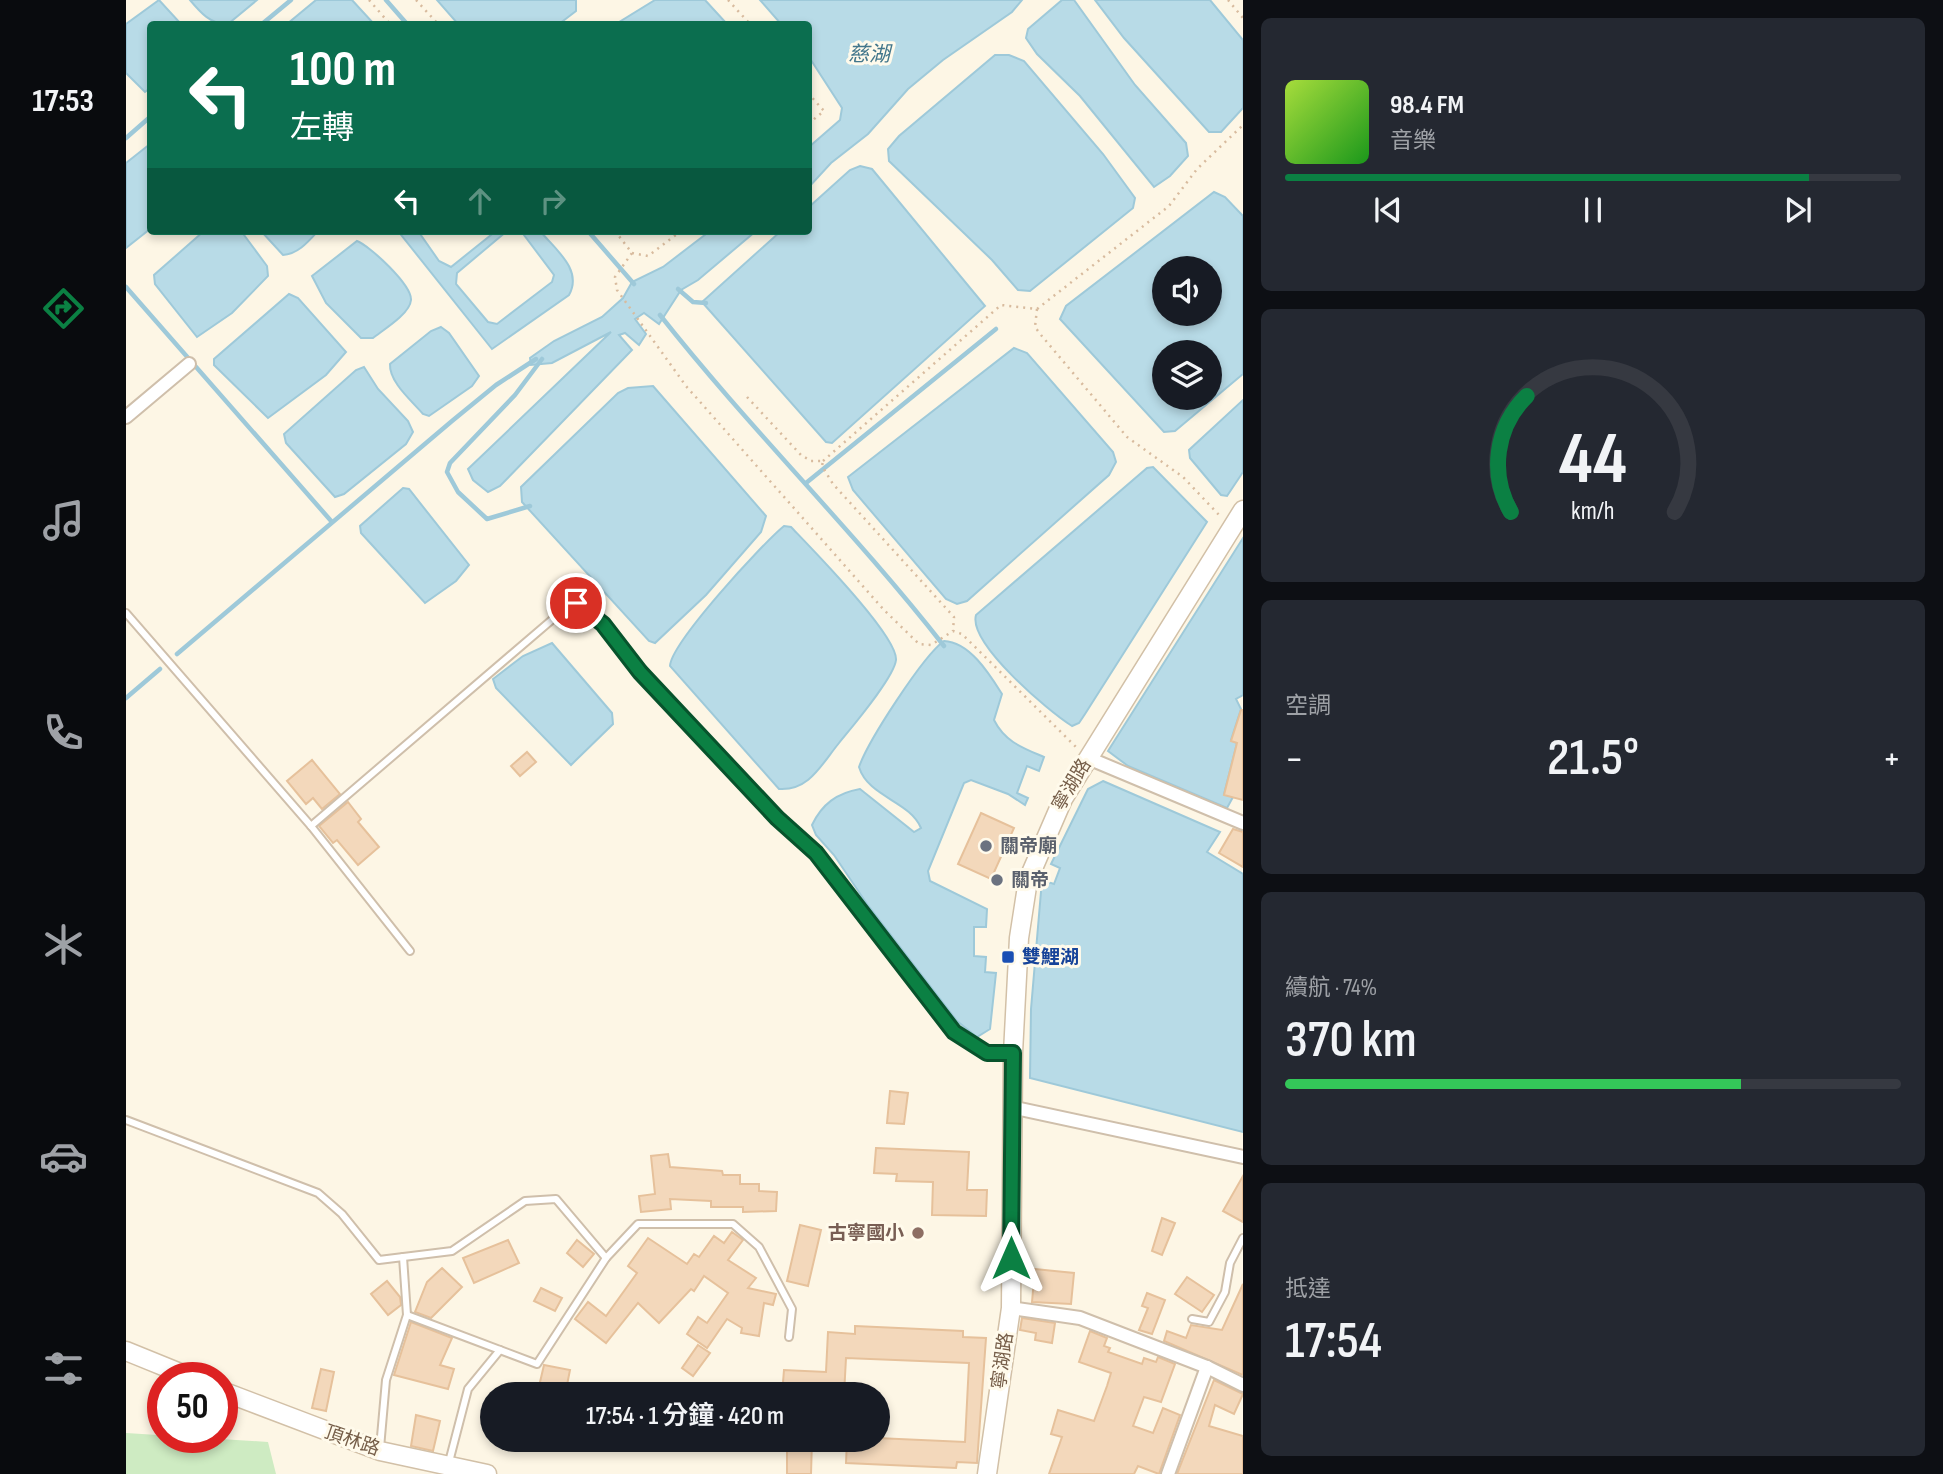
<!DOCTYPE html>
<html lang="zh-TW">
<head>
<meta charset="utf-8">
<style>
	:root { --surface:#171b24; --page:#242831; --text:#f1f3f6; --muted:#9ea1a6; --line:#363941; --accent:#0b8043 }
	body { margin:0; font-family:"Sofia Sans Condensed","Noto Sans TC",sans-serif; background:var(--page); color:var(--text); height:100vh; display:flex; flex-direction:column; font-size:26px; white-space:nowrap }
	* { box-sizing:border-box; margin:0 }
	p { font-size:23px; color:var(--muted) }
	.icon { flex:none; width:38px; height:38px; fill:none; stroke:currentColor; stroke-width:2; stroke-linecap:round; stroke-linejoin:round }
	.map { position:relative; flex:1; overflow:hidden }
	.sheet { display:flex; flex-direction:column; gap:18px; padding:18px; background:#0d0f14; width:700px }
	.sheet>* { flex:none }
	.top-card { position:absolute; left:21px; top:21px; width:665px; height:214px; border-radius:7px; box-shadow:0 4px 10px #0003; background:#0b6e4f; color:#fff; overflow:hidden }
	.fabs { position:absolute; left:1026px; top:256px; display:grid; gap:14px }
	.fabs a { display:grid; place-items:center; width:70px; height:70px; border-radius:50%; background:var(--surface); box-shadow:0 4px 10px #0003; font-size:35px }
	.speed { position:absolute; left:21px; top:1362px; display:flex; gap:14px; font-size:35px; font-weight:700; text-align:center }
	.speed>* { display:grid; place-content:center; width:91px; height:91px; border-radius:50%; background:var(--surface); box-shadow:0 4px 10px #0003; line-height:1 }
	.speed .limit { border:10px solid #d22; background:#fff; color:#111 }
	.pin { position:absolute; display:grid; place-items:center; width:60px; height:60px; color:#fff; margin:-30px; border:4px solid #fff; border-radius:50%; box-shadow:0 2px 7px #0007 }
	.me { position:absolute; width:77px; margin:-38px; rotate:0deg; stroke-linejoin:round; filter:drop-shadow(0 0 5px #0008) }
	.turn { display:flex; align-items:center; gap:24px; height:147px; padding:0 28px; font-size:32px }
	.turn .icon { width:91px; height:91px; stroke-width:2.5 }
	.turn b { display:block; font-size:49px; line-height:60px }
	.lanes { display:flex; align-items:center; height:66px; padding:0 28px; background:#0003; justify-content:center; gap:35px; direction:ltr }
	.lanes .off { opacity:.35 }
	.big { font-size:52px; font-weight:600; line-height:1.1 }
	.sheet .tile { flex:1; display:flex; flex-direction:column; justify-content:center; gap:10px; min-width:0; padding:0 24px; border-radius:10px; background:var(--page) }
	.sheet .dial { align-items:center; gap:0 }
	.dial svg { height:182px; overflow:visible; fill:none; stroke:var(--line); stroke-width:7; stroke-linecap:round; text-anchor:middle }
	.dial text { fill:var(--text); stroke:none }
	.song { display:flex; align-items:center; gap:21px }
	.cover { width:84px; height:84px; border-radius:10px; background:linear-gradient(135deg,hsl(80 70% 55%),hsl(120 70% 35%)) }
	.played { height:7px; border-radius:4px; background:linear-gradient(90deg,var(--accent) 85%,var(--line) 85%) }
	.keys { display:flex; justify-content:space-around; direction:ltr }
	.heat { display:flex; justify-content:space-between; align-items:center; font-size:38px; direction:ltr }
	.charge { height:10px; border-radius:5px; background:linear-gradient(90deg,#34c759 74%,var(--line) 0) }
	.trip { position:absolute; left:354px; top:1382px; width:410px; height:70px; border-radius:35px; background:var(--surface); box-shadow:0 4px 10px #0003; font-weight:600; line-height:70px; text-align:center }
	main { display:flex; flex:1; min-height:0 }
	.tab-bar { display:flex; flex-direction:column; width:126px; justify-content:space-around; align-items:center; background:#090b0e; color:var(--muted) }
	.tab-bar .icon { width:49px; height:49px }
	.tab-bar .current { color:var(--accent) }
	.tab-bar b { font-size:32px; color:var(--text) }
	.map>svg:first-child { display:block }
</style>
</head>
<body>
<main>
<nav class="tab-bar">
<b>17:53</b>
<svg class="icon current" aria-label="directions" viewBox="0 0 24 24"><path d="M12 3l9 9-9 9-9-9zM9 14v-3h6M13 9l2 2-2 2"/></svg>
<svg class="icon" aria-label="music" viewBox="0 0 24 24"><path d="M9 18V5l10-2v13"/><circle cx="6" cy="18" r="3"/><circle cx="16" cy="16" r="3"/></svg>
<svg class="icon" aria-label="phone" viewBox="0 0 24 24"><path d="M5 4h4l2 5-3 2q2 4 5 5l2-3 5 2v4C11 20 4 13 5 4z"/></svg>
<svg class="icon" aria-label="climate" viewBox="0 0 24 24"><path d="M12 3v18M4 7l16 10M4 17L20 7"/></svg>
<svg class="icon" aria-label="car" viewBox="0 0 24 24"><path d="M5 17H2v-5l4-1 3-4h7l3 4 3 1v5h-3M9 17h6M6 11h13"/><circle cx="7" cy="17" r="2"/><circle cx="17" cy="17" r="2"/></svg>
<svg class="icon" aria-label="filters" viewBox="0 0 24 24"><path d="M4 7h16M4 17h16"/><circle cx="9" cy="7" r="2"/><circle cx="15" cy="17" r="2"/></svg>
</nav>
<div class="map">
<svg width="1117" height="1474" viewBox="0 0 1117 1474">
	<rect width="100%" height="100%" fill="#fdf6e5"/>
	<polygon fill="#ceebc2" points="0,1433 142,1442 150,1474 0,1474"/>
	<g fill="#b8dbe7" stroke="#9ec9d9" stroke-width="2" fill-rule="evenodd">
		<polygon points="33,0 55,24 24,24 24,88 19,92 0,73 0,24"/>
		<path d="M64 0H131L102 24C85 25 74 12 64 0Z"/>
		<polygon points="190,0 226,0 248,24 161,24"/>
		<polygon points="311,0 450,0 450,11 433,24 332,24"/>
		<polygon points="529,0 579,0 601,24 490,24"/>
		<polygon points="634,0 896,0 886,12 817,60 782,89 742,134 705,163 683,187 683,147 714,120 716,108 683,57 682,24 655,24"/>
		<polygon points="936,0 948,0 1009,85 1060,143 1062,156 1044,176 1028,187 954,96 911,54 900,38 902,29"/>
		<polygon points="969,0 1084,0 1117,40 1117,108 1095,132 1083,132 998,38"/>
		<polygon points="869,55 883,55 898,61 977,154 1009,198 1007,208 904,291 892,290 866,260 763,161 762,149 773,136"/>
		<polygon points="24,144 24,229 0,248 0,163"/>
		<polygon points="734,166 746,169 859,306 706,443 700,442 576,302 655,231 682,231 683,207 724,170"/>
		<path d="M1088 192 1099 197 1117 216V374L1049 431 1038 432 934 319 940 306ZM1038 268H1083V313H1038ZM1038 352H1083V397H1038Z"/>
		<polygon points="78,231 115,231 141,266 142,276 106,313 71,337 29,284 28,275"/>
		<path d="M135 231H192C182 242 172 254 157 255Z"/>
		<path d="M272 231H292L313 261 325 267 370 231H381L331 273 330 284 362 322 371 324 426 282 428 275 395 231H414C430 250 457 270 443 295L366 349Z"/>
		<polygon points="584,231 630,231 572,280 555,290 533,324 518,313 509,319 520,334 513,345 499,333 493,335 506,350 374,486 362,492 347,480 342,469 485,332 426,363 405,365 404,358 428,341 476,317 497,298 506,282 537,267"/>
		<path d="M231 241C244 246 286 285 285 300 284 314 257 330 247 338H235L200 303 186 276Z"/>
		<polygon points="163,294 172,298 220,352 200,375 142,418 88,365 88,359"/>
		<path d="M315 327 323 333 353 376 346 386 303 416 297 414C286 401 263 382 264 364L305 331Z"/>
		<polygon points="888,348 901,353 987,452 990,462 983,475 841,601 831,604 820,599 727,490 722,477"/>
		<polygon points="238,367 252,389 282,421 287,432 280,444 218,494 209,497 160,443 158,434 230,370"/>
		<polygon points="527,386 640,516 635,532 580,595 529,643 523,641 396,502 395,487 492,393 502,388"/>
		<polygon points="1117,400 1117,472 1101,496 1095,495 1064,458 1063,450"/>
		<path d="M1027 467 1081 522 959 714 953 723 946 726C922 711 842 643 850 615L1021 468Z"/>
		<polygon points="277,488 283,489 343,565 330,581 299,603 235,533 234,526"/>
		<path d="M658 526 665 527C685 548 772 636 770 660 768 678 725 728 713 743 695 765 683 791 653 789L544 666C545 643 636 544 658 526Z"/>
		<polygon points="1117,538 1117,695 1110,699 1115,709 1105,740 1111,743 1098,794 1107,797 1101,808 1002,766 982,751"/>
		<path d="M818 641C844 642 864 675 876 694L868 720C879 742 897 748 918 757L913 771 901 766 891 793 902 798 899 805 882 794 845 780 838 783 802 871 804 881 861 909 860 927H848V956L860 957 859 972 870 973 864 1029 851 1037 831 1021 741 904 708 855 690 835 686 825C696 804 711 793 734 789L788 832 795 828C784 801 742 797 733 767 742 741 797 656 818 641Z"/>
		<polygon points="426,643 486,713 487,724 445,765 370,688 367,679 397,656"/>
		<polygon points="977,781 1094,832 1081,852 1117,874 1117,1132 904,1078 905,1009 916,880 928,884 934,868 925,864 962,789"/>
	</g>
	<g fill="none" stroke-linecap="round" stroke-linejoin="round">
		<g stroke="#9ec9d9" stroke-width="4.5">
			<polyline points="260,0 281,24"/>
			<polyline points="136,24 165,0"/>
			<polyline points="0,138 24,117"/>
			<polyline points="462,231 508,284"/>
			<polyline points="0,287 206,522"/>
			<polyline points="552,289 567,302 580,303"/>
			<path d="M534 315C624 429 728 531 818 646"/>
			<polyline points="680,483 870,329"/>
			<polyline points="404,506 361,519 332,492 321,472 324,463 389,395 416,359"/>
			<polyline points="51,654 326,421 370,385 410,359"/>
			<polyline points="0,698 34,669"/>
		</g>
	</g>
	<g fill="#f3d8bb" stroke="#e6c19b" stroke-width="2">
		<polygon points="1115,710 1117,710 1117,800 1098,795 1111,743 1105,741"/>
		<polygon points="401,752 410,762 394,776 385,766"/>
		<polygon points="186,760 214,794 196,809 187,798 180,804 161,781"/>
		<polygon points="222,802 235,819 232,822 253,847 232,865 211,840 207,843 193,826"/>
		<polygon points="855,813 888,828 865,879 832,864"/>
		<polygon points="1107,829 1117,832 1117,867 1093,853"/>
		<polygon points="764,1091 782,1093 778,1124 761,1123"/>
		<polygon points="750,1148 843,1152 841,1190 861,1190 860,1216 806,1215 807,1182 770,1181 771,1174 748,1173"/>
		<polygon points="542,1154 544,1167 596,1171 597,1175 614,1175 614,1184 633,1184 633,1191 651,1192 650,1211 617,1212 617,1207 585,1207 585,1201 544,1199 545,1209 515,1212 513,1196 529,1194 525,1156"/>
		<polygon points="1117,1176 1117,1222 1097,1211"/>
		<polygon points="1036,1218 1049,1223 1036,1255 1026,1251"/>
		<polygon points="674,1225 695,1230 682,1286 661,1281"/>
		<polygon points="606,1232 617,1240 602,1260 630,1278 622,1288 650,1294 647,1305 638,1303 633,1336 615,1333 616,1328 601,1319 581,1348 561,1334 572,1317 581,1323 602,1293 578,1276 568,1291 565,1289 533,1323 512,1303 480,1343 449,1319 462,1302 480,1316 511,1273 502,1266 522,1238 561,1264 568,1254 573,1257 588,1236 598,1243"/>
		<polygon points="382,1240 393,1263 348,1283 337,1258"/>
		<polygon points="451,1240 468,1254 457,1267 441,1253"/>
		<polygon points="316,1268 336,1287 305,1318 289,1312 301,1282"/>
		<polygon points="909,1269 948,1273 945,1304 906,1302"/>
		<polygon points="1061,1277 1088,1295 1076,1312 1049,1294"/>
		<polygon points="261,1281 274,1297 275,1305 262,1315 245,1294"/>
		<polygon points="1117,1284 1117,1375 1038,1341 1041,1331 1060,1338 1065,1325 1096,1330"/>
		<polygon points="415,1288 436,1298 429,1311 408,1301"/>
		<polygon points="1021,1293 1039,1300 1026,1334 1013,1330 1022,1308 1016,1306"/>
		<polygon points="896,1318 929,1323 926,1343 909,1340 910,1333 894,1330"/>
		<polygon points="285,1322 326,1338 314,1365 328,1369 322,1389 268,1375"/>
		<polygon points="729,1326 837,1331 837,1337 860,1338 851,1463 831,1462 830,1468 720,1463 721,1440 751,1438 839,1442 843,1363 720,1358 718,1395 656,1395 658,1370 700,1372 702,1332 729,1334"/>
		<polygon points="964,1331 981,1338 978,1346 984,1348 982,1352 1016,1364 1018,1358 1030,1362 1032,1357 1049,1364 1035,1402 1018,1397 1007,1426 1027,1433 1037,1408 1054,1415 1033,1474 1012,1466 1008,1474 923,1474 936,1437 925,1434 932,1410 968,1421 981,1386 985,1373 953,1362"/>
		<polygon points="572,1345 584,1353 567,1376 556,1368"/>
		<polygon points="418,1365 444,1370 439,1395 411,1395"/>
		<polygon points="195,1369 208,1372 200,1411 186,1408"/>
		<polygon points="1088,1380 1117,1394 1108,1414 1089,1405 1083,1426 1117,1436 1117,1474 1051,1474"/>
		<polygon points="290,1415 314,1421 307,1451 285,1446"/>
		<polygon points="661,1440 686,1440 685,1474 661,1474"/>
	</g>
	<g fill="none" stroke-linecap="round" stroke-linejoin="round">
		<g stroke="#cfbfab" stroke-width="10">
			<g id="lane">
				<polyline points="0,613 185,826 284,951"/>
				<polyline points="185,826 428,618 450,603 477,624 514,672 565,722 651,818 690,853 827,1032 861,1053 886,1053"/>
				<polyline points="0,1120 192,1193 216,1214 253,1260 326,1251 399,1201 430,1199 480,1258 512,1224 607,1224 633,1247 666,1309 663,1337"/>
				<polyline points="281,1315 411,1364 480,1258"/>
				<polyline points="1066,1319 1083,1322 1099,1292 1104,1263 1117,1238"/>
				<polyline points="254,1448 260,1380 281,1315 277,1257"/>
				<polyline points="323,1462 342,1389 374,1350"/>
			</g>
		</g>
		<g stroke="#cfbfab" stroke-width="16">
			<g id="street">
				<polyline points="0,417 63,364"/>
				<polyline points="962,758 1117,823"/>
				<polyline points="885,1107 1117,1157"/>
				<polyline points="885,1308 954,1318 1081,1367 1117,1385"/>
				<polyline points="1042,1474 1081,1367"/>
			</g>
		</g>
		<g stroke="#d2c0a7" stroke-width="21">
			<g id="secondary">
				<polyline points="0,1351 64,1377"/>
				<polyline points="96,1391 254,1451 361,1474"/>
				<polyline points="861,1474 885,1308 887,1053 893,938 902,880 937,799 1117,510"/>
			</g>
		</g>
		<g stroke="#d8bb9e" stroke-width="2.5" stroke-dasharray="2 5" stroke-linecap="butt">
			<polyline points="243,0 264,24"/>
			<polyline points="290,0 312,24"/>
			<polyline points="602,0 624,24"/>
			<polyline points="1102,0 1117,18"/>
			<polyline points="682,93 698,111 682,124"/>
			<polyline points="437,231 440,235"/>
			<polyline points="489,231 506,253 489,277 491,290 560,386 758,610 793,644 805,645 827,631 836,634 952,749"/>
			<polyline points="506,253 522,256 555,231"/>
			<polyline points="911,309 909,327 915,335 1001,437 1057,477 1094,516"/>
			<polyline points="621,397 675,455 685,461 697,461 696,466 707,484 828,617 827,631"/>
			<polyline points="697,461 875,305 911,309 1043,206 1071,169 1117,125"/>
		</g>
		<use href="#lane" stroke="#fff" stroke-width="6"/>
		<use href="#street" stroke="#fff" stroke-width="12"/>
		<use href="#secondary" stroke="#fff" stroke-width="18"/>
	</g>
	<g fill="none" stroke-linecap="round" stroke-linejoin="round">
		<g stroke="#07532c" stroke-width="18">
			<polyline id="route" points="450,603 477,624 514,672 651,818 690,853 828,1032 861,1053 887,1053 885,1258"/>
		</g>
		<use href="#route" stroke="#0b8043" stroke-width="12"/>
	</g>
	<g fill="#6b7280" stroke="#fffaeb" stroke-width="2.5">
		<circle cx="860" cy="846" r="7"/>
		<circle cx="871" cy="880" r="7"/>
	</g>
	<rect fill="#1a4fb4" stroke="#fffaeb" stroke-width="2.5" x="875" y="950" width="14" height="14" rx="3.5"/>
	<circle fill="#8d6e63" stroke="#fffaeb" stroke-width="2.5" cx="792" cy="1233" r="7"/>
	<g text-anchor="middle" dominant-baseline="central" stroke-width="6" stroke-linejoin="round" paint-order="stroke">
		<g font-size="19" fill="#765e49" stroke="#fffaeb">
			<text transform="translate(946 785) rotate(-59)">寧湖路</text>
			<text transform="translate(877 1361) rotate(-82)">寧湖路</text>
			<text transform="translate(226 1441) rotate(19)">頂林路</text>
		</g>
		<g font-size="19" font-weight="bold" fill="#5b616d" stroke="#fffaeb" text-anchor="start">
			<text x="874" y="846">關帝廟</text>
			<text x="885" y="880">關帝</text>
		</g>
		<g font-size="19" font-weight="bold" fill="#164399" stroke="#fffaeb" text-anchor="start">
			<text x="896" y="957">雙鯉湖</text>
		</g>
		<g font-size="19" font-weight="bold" fill="#785e54" stroke="#fffaeb" text-anchor="end">
			<text x="778" y="1233">古寧國小</text>
		</g>
		<g font-size="21" font-style="italic" fill="#42768b" stroke="#fffaeb">
			<text x="743" y="54">慈湖</text>
		</g>
	</g>
</svg>
<div class="fabs">
<a><svg class="icon" aria-label="sound" viewBox="0 0 24 24"><path d="M4 9h4l5-4v14l-5-4H4zM17 9q2 3 0 6"/></svg></a>
<a><svg class="icon" aria-label="layers" viewBox="0 0 24 24"><path d="M12 4l9 5-9 5-9-5zM3 14l9 5 9-5"/></svg></a>
</div>
<div class="speed"><div class="limit">50</div></div>
<div class="pin" style="left:450px;top:603px;background:#d93025"><svg class="icon" aria-label="arrive" viewBox="0 0 24 24"><path d="M6 21V4h12l-3 4 3 4H6"/></svg></div>
<svg class="me" style="left:885px;top:1258px" viewBox="-20 -20 40 40"><path d="M0-17L14 15 0 8-14 15z" fill="#0b8043" stroke="#fff" stroke-width="4"/></svg>
<div class="trip">17:54 · 1 分鐘 · 420 m</div>
<div class="top-card">
<div class="turn"><svg class="icon" aria-label="left" viewBox="0 0 24 24"><path d="M17 20v-9H6M10 6l-5 5 5 5"/></svg><div><b>100 m</b>左轉</div></div>
<div class="lanes"><svg class="icon" aria-label="left" viewBox="0 0 24 24"><path d="M17 20v-9H6M10 6l-5 5 5 5"/></svg><svg class="icon off" aria-label="ahead" viewBox="0 0 24 24"><path d="M12 20V5M6 11l6-6 6 6"/></svg><svg class="icon off" aria-label="right" viewBox="0 0 24 24"><path d="M7 20v-9h11M14 6l5 5-5 5"/></svg></div>
</div>
</div>
<section class="sheet">
<div class="tile">
<div class="song"><i class="cover"></i><div><b>98.4 FM</b><p>音樂</p></div></div>
<div class="played"></div>
<div class="keys"><svg class="icon" aria-label="previous" viewBox="0 0 24 24"><path d="M18 5L8 12l10 7zM5 5v14"/></svg><svg class="icon" aria-label="pause" viewBox="0 0 24 24"><path d="M8 5v14M16 5v14"/></svg><svg class="icon" aria-label="next" viewBox="0 0 24 24"><path d="M6 5l10 7-10 7zM19 5v14"/></svg></div>
</div>
<div class="tile dial"><svg viewBox="0 0 100 80">
<path d="M14 69A42 42 0 1 1 86 69"/>
<path d="M14 69A42 42 0 0 1 21 18" stroke="#0b8043"/>
<text x="50" y="56" font-size="32" font-weight="700">44</text>
<text x="50" y="72" font-size="11">km/h</text>
</svg></div>
<div class="tile"><p>空調</p>
<div class="heat"><a>−</a><b class="big">21.5°</b><a>+</a></div>
</div>
<div class="tile"><p>續航 · 74%</p><b class="big">370 km</b><div class="charge"></div></div>
<div class="tile"><p>抵達</p><b class="big">17:54</b></div>
</section>
</main>
</body>
</html>
